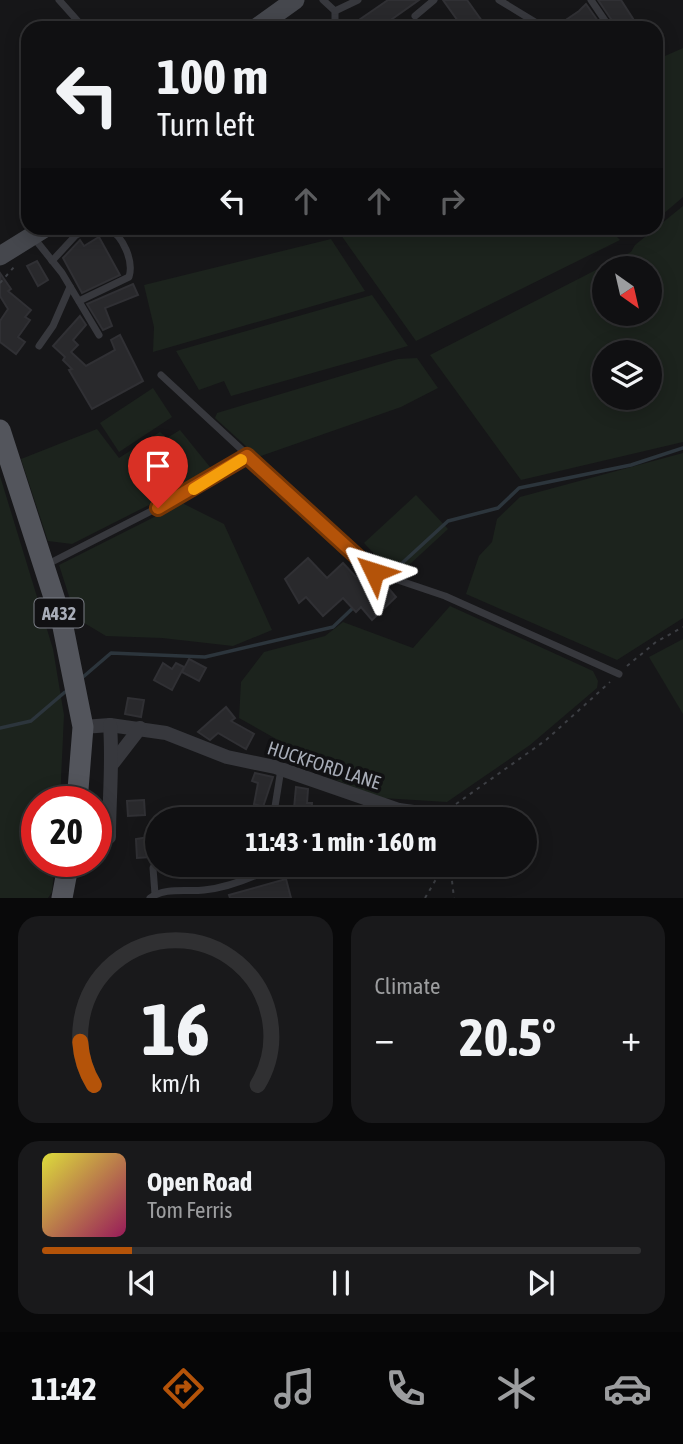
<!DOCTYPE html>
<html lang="en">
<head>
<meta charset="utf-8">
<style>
	:root { --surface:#101012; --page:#19191b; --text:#f1f3f6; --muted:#9c9d9f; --line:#303032; --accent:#b45309 }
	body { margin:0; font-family:"Asap Condensed",sans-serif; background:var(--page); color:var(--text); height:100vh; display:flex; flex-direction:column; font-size:26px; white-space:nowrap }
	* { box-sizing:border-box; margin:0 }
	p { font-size:23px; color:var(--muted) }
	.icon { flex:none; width:38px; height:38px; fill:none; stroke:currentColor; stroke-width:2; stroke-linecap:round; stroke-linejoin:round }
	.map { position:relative; height:898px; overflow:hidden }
	.details { display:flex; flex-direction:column; gap:18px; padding:18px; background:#09090a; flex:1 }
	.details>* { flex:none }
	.hud { position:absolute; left:21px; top:21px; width:642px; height:214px; border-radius:21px; box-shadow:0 4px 18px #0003,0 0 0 2px var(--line); background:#101012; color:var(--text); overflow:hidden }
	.needle { width:46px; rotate:146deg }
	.tools { position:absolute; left:592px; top:256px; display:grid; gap:14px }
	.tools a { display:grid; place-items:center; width:70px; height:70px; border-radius:50%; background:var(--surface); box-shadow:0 4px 18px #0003,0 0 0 2px var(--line); font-size:35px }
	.speed { position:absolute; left:21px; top:786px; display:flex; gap:14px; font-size:35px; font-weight:700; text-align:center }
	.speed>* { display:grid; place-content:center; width:91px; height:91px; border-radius:50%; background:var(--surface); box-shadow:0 4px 18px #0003,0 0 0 2px var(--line); line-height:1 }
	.speed .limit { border:10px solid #d22; background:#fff; color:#111 }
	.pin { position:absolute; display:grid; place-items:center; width:60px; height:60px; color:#fff; margin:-72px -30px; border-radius:50% 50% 50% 0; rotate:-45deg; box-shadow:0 0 7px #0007 }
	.pin .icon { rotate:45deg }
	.me { position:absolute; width:77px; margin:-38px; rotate:311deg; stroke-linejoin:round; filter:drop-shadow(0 0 5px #0008) }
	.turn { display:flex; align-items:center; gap:24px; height:147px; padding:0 21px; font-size:32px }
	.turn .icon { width:91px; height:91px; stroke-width:2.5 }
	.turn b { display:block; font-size:49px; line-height:60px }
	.lanes { display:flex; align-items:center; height:66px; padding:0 21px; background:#0003; justify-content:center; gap:35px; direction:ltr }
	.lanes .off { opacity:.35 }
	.big { font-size:52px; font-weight:700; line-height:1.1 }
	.details .tile { flex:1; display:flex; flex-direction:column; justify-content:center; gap:10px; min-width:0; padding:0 24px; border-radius:21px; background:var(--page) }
	.details .dial { align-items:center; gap:0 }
	.dial svg { height:182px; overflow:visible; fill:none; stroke:var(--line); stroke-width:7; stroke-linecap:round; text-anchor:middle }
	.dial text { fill:var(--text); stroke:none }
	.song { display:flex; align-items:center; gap:21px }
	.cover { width:84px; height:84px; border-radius:10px; background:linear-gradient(135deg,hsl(60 70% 55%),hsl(330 70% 35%)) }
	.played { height:7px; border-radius:4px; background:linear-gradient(90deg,var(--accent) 15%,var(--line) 15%) }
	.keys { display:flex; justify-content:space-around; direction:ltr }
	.heat { display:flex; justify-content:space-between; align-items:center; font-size:38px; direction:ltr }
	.details .tiles { flex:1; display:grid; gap:18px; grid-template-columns:1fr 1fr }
	.tile:last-child { grid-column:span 2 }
	.trip { position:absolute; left:145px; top:807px; width:392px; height:70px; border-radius:35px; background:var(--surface); box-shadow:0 4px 18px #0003,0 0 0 2px var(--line); font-weight:700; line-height:70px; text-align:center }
	.tab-bar { display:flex; height:112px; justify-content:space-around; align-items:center; background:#060607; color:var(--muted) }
	.tab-bar .icon { width:49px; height:49px }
	.tab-bar .current { color:var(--accent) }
	.tab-bar b { font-size:32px; color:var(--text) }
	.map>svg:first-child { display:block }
</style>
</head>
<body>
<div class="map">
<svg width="683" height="898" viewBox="0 0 683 898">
	<rect width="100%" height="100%" fill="#161618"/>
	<g fill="#1c231d" fill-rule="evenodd">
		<polygon points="683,48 683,197 656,220 656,60"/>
		<path d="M683 206V442L521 480 430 355 631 252 635 245ZM604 268H649V313H604ZM604 352H649V397H604Z"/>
		<polygon points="336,228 608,228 620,240 416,341"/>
		<polygon points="331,239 365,291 153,352 154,327 144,285"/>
		<polygon points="372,295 408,346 231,396 224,381 199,390 176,351"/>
		<polygon points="417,358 438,388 401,407 258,457 215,418 217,413 398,359"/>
		<polygon points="153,388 172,417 119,452 100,423"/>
		<polygon points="97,429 119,458 160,432 167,438 180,430 214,472 72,544 48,541 21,459"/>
		<polygon points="683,453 683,618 617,660 466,594 479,556 492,542 497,519 520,497"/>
		<polygon points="0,476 53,649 64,715 60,801 37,802 37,861 55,861 52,892 48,898 0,898"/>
		<polygon points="416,495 448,529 396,577 364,543"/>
		<polygon points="182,503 224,524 272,630 233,646 162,638 106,636 76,618 59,565"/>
		<polygon points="450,606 593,671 598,681 597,688 530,745 447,802 382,798 323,775 317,762 239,718 241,682 264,652 325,636 343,622 413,648"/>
		<polygon points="683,639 683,714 649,657"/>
	</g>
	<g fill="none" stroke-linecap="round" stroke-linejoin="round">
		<g stroke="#2c353c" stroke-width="3.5">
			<polyline points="376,587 448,521 498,508 519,488 631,465 683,448"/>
			<polyline points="83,677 111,653 205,657 333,627 355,606"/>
			<polyline points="0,728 31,721 65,692"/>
		</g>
	</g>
	<g fill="#29292c" stroke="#303034" stroke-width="2">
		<polygon points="388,0 419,0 388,22 393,28 360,28 356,22"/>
		<polygon points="443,0 467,0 487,28 463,28"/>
		<polygon points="598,0 621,0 639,28 613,28 613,22"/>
		<polygon points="586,4 603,28 554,28 579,11"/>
		<polygon points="99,237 120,275 82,293 63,258 80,240 84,246"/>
		<polygon points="37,261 48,280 38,286 27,266"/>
		<polygon points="0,273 11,289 8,291 31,310 25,317 30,320 18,337 25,342 16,354 0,342 0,321 8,309 0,296"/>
		<polygon points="133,284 138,295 105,308 112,326 103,330 87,304"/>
		<polygon points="80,316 86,325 73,340 78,345 71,352 86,366 115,350 111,340 120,335 143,381 92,409 69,370 72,369 63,360 65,357 53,346"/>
		<polygon points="308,558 327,578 343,563 356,577 359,574 369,585 372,582 375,586 385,584 396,597 372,620 361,607 356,612 343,598 323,616 306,597 299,603 285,579"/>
		<polygon points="189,659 206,668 199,681 182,672"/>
		<polygon points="163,663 172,669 176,663 184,667 172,690 154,680"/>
		<polygon points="128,698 144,700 141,717 125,714"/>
		<polygon points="226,707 235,718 231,721 254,734 246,749 218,733 210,740 198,732"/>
		<polygon points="255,773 273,777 263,807 254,804 258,783 252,781"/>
		<polygon points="296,787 308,789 307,803 312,803 311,819 293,819"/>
		<polygon points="144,800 145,815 128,816 127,801"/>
		<polygon points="149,837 151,857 137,858 136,839"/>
		<polygon points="286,879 291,898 230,898 229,895"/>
	</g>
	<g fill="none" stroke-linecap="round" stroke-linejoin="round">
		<g stroke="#3d3f44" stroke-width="2" stroke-dasharray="3.5 5" stroke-linecap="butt">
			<polyline points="0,283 14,267"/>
			<polyline points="627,666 656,642 683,627"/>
			<polyline points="456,804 546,740 610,682"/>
			<polyline points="471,816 494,813"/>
			<polyline points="450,864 454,898"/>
			<polyline points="425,898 445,864"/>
		</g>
		<g stroke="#37383d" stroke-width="7">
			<polyline points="59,0 84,28"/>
			<polyline points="323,0 335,11 335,28"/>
			<polyline points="499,0 535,22"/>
			<polyline points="591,0 608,25"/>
			<polyline points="335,11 358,0"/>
			<polyline points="415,16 434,0"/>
			<polyline points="34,238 62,273 99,335"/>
			<polyline points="52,261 76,235 90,228"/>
			<path d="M79 301 129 277C134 261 123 236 108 228"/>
			<polyline points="39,346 53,326 70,287"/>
			<polyline points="161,375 374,572 445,596 619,674"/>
			<polyline points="48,564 204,484 247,456"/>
			<polyline points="273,819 281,769"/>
			<polyline points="155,894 153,868 158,856"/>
			<path d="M150 898C165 887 186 892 204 890 225 888 244 881 263 872L267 864"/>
		</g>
		<g stroke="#37383d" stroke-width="14">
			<polyline points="83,727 110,725 166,733 227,757 275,767 399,810 457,818"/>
			<polyline points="113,763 140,728"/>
			<path d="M109 837C109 799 113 763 110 725"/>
		</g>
		<g stroke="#45474d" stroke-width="19">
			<polyline points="256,28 295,0"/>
			<polyline points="0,256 45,228"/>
		</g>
		<g stroke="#53555c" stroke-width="21">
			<polyline points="0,430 62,622 83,727 77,802"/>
			<polyline points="62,898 69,861"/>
		</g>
	</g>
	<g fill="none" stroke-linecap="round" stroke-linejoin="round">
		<g stroke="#753606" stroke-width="18">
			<polyline id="route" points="158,508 247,456 374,572"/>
		</g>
		<use href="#route" stroke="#b45309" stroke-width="12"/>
		<polyline stroke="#f59e0b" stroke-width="12" points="194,489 241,460"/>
	</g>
	<g text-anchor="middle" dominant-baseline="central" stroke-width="7" stroke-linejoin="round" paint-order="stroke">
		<rect fill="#111113" stroke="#7b7e86" stroke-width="2" x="34.5" y="598.5" width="49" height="29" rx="5"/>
		<g font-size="18" font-weight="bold" fill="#a8adb8">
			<text x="59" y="613">A432</text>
		</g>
		<g font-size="19" fill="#a8adb8" stroke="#111113">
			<text transform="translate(324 765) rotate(18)">HUCKFORD LANE</text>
		</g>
	</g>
</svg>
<div class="tools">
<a><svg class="needle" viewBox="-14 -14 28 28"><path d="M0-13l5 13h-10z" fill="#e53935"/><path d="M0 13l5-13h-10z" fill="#9c9d9f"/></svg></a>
<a><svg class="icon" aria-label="layers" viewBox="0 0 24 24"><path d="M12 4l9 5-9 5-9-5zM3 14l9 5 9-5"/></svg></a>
</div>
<div class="speed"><div class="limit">20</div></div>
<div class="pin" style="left:158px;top:508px;background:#d93025"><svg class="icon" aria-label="arrive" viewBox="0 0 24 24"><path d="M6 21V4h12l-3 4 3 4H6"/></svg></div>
<svg class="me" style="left:374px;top:572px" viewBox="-20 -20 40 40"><path d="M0-17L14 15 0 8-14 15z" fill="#b45309" stroke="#fff" stroke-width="4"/></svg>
<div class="trip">11:43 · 1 min · 160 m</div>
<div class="hud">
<div class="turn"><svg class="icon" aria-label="left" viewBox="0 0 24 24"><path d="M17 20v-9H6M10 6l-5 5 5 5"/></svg><div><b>100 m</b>Turn left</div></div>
<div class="lanes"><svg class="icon" aria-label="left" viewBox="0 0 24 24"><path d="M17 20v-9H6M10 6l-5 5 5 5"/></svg><svg class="icon off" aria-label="ahead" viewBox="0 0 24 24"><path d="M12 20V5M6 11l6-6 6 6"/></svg><svg class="icon off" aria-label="ahead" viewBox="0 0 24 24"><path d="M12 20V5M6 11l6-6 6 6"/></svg><svg class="icon off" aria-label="right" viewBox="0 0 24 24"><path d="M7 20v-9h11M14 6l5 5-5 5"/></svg></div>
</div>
</div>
<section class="details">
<div class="tiles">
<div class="tile dial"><svg viewBox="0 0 100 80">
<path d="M14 69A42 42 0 1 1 86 69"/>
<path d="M14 69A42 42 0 0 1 8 50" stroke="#b45309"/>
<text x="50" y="56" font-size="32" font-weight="700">16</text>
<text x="50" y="72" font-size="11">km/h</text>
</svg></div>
<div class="tile"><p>Climate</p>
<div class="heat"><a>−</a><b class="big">20.5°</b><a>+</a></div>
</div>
<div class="tile">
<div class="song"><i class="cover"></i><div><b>Open Road</b><p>Tom Ferris</p></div></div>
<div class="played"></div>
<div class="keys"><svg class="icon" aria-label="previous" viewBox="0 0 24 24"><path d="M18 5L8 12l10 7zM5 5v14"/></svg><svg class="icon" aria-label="pause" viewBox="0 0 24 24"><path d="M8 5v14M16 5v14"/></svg><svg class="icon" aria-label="next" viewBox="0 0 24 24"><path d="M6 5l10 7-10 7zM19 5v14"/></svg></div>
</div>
</div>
</section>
<nav class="tab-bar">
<b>11:42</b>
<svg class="icon current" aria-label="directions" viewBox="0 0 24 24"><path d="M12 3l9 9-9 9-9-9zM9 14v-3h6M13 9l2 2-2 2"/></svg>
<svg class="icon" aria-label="music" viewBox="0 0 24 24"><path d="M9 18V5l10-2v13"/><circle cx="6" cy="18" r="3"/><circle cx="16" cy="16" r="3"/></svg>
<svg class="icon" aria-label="phone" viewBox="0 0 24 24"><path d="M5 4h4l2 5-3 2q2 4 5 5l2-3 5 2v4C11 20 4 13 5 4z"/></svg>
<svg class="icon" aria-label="climate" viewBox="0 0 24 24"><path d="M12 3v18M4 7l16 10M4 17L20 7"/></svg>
<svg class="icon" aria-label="car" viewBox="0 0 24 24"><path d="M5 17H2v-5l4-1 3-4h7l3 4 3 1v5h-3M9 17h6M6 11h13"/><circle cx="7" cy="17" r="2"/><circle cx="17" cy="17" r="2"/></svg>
</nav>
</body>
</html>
